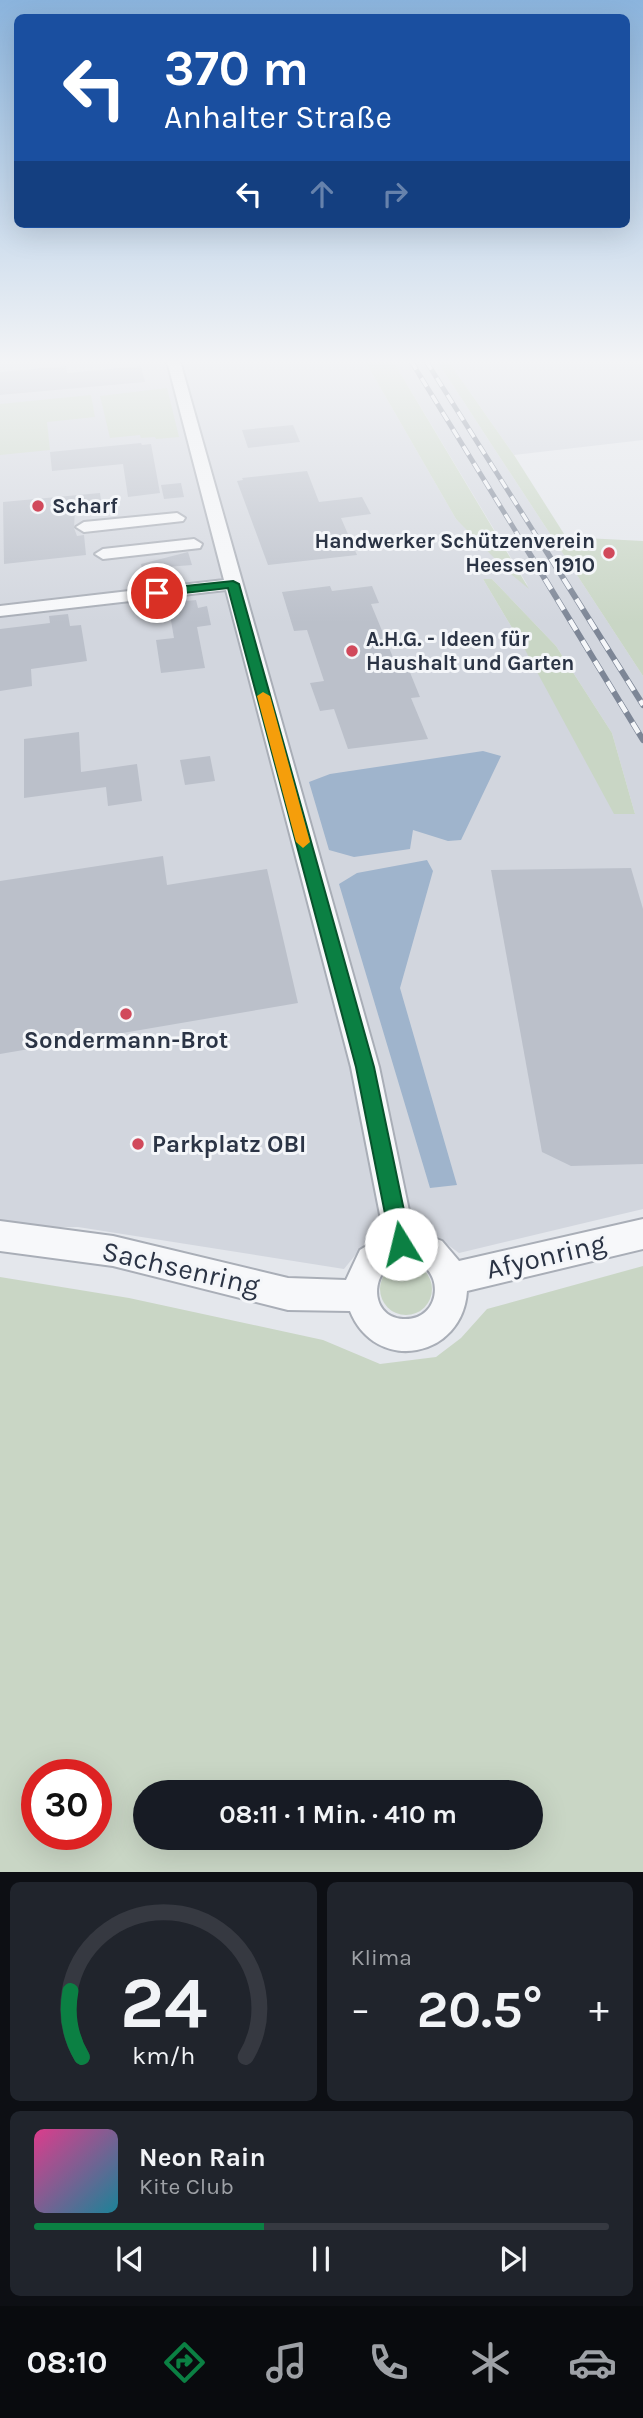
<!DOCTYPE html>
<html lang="de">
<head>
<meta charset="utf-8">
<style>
	:root { --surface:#171b24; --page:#20242c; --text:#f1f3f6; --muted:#9ea1a6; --line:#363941; --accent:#0b8043 }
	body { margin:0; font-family:Karla,sans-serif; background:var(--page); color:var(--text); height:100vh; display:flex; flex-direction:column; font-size:26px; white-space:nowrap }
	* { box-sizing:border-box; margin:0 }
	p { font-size:23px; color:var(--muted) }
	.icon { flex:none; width:38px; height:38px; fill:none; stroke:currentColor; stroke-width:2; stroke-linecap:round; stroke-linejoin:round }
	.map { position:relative; height:1872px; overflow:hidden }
	.details { display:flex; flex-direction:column; gap:10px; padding:10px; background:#0d0f14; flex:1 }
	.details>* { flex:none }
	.banner { position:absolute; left:14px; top:14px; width:616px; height:214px; border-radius:10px; box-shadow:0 7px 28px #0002; background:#1a4fa0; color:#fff; overflow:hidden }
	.speed { position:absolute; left:21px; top:1759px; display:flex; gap:14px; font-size:35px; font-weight:700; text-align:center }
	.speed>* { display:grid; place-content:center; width:91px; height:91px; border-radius:50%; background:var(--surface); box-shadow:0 7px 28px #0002; line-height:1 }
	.speed .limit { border:10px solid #d22; background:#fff; color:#111 }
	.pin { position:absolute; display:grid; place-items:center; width:60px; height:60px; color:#fff; margin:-30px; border:4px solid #fff; border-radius:50%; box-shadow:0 2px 7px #0007 }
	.me { position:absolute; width:77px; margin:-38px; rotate:351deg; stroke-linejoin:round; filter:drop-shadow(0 0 5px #0008) }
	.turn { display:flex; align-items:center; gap:24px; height:147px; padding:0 35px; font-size:32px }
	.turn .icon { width:91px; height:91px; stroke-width:2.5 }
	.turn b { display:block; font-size:49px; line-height:60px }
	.lanes { display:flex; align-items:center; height:66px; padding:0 35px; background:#0003; justify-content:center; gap:35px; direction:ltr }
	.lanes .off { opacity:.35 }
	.big { font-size:52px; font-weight:700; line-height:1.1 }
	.details .widget { flex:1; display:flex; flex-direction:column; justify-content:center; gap:10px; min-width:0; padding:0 24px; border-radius:10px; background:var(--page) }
	.details .dial { align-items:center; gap:0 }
	.dial svg { height:182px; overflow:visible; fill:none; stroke:var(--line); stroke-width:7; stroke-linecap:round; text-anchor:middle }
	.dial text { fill:var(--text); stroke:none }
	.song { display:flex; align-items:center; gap:21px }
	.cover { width:84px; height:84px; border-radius:10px; background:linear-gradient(135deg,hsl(330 70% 55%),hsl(190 70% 35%)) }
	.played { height:7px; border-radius:4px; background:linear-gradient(90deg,var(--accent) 40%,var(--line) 40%) }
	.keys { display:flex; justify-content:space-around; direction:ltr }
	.heat { display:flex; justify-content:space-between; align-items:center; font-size:38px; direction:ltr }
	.details .tiles { flex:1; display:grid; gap:10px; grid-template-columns:1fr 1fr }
	.widget:last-child { grid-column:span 2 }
	.trip { position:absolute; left:133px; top:1780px; width:410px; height:70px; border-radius:35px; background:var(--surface); box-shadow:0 7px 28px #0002; font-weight:700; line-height:70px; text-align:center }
	.menu { display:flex; height:112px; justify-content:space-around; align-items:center; background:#090b0e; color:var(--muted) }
	.menu .icon { width:49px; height:49px }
	.menu .selected { color:var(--accent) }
	.menu b { font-size:32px; color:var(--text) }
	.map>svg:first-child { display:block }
</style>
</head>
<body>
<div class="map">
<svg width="643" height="1872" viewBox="0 0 643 1872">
	<rect width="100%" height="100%" fill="#e4e7ec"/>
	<g fill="#d2d6de" fill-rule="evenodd">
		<path d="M0 361H365L456 519 528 586 393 361H437L643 676V1209L459 1253 433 1234 370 1237 344 1269 78 1227 0 1228ZM483 579H492L556 646 612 733 635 814 524 648Z"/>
		<polygon points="448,361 643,361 643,440 514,455"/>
	</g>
	<g fill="#c9d6c5" fill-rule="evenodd">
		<polygon points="365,361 393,361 529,589 506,570 456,519"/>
		<polygon points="437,361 448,361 514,455 566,537 643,541 643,676"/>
		<polygon points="167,388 179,437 156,439 155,437 141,438 140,435 110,438 100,396"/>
		<polygon points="91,395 95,417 47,422 50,450 0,455 0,404"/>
		<polygon points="483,579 492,579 556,646 612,733 635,814 614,814 524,648"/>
		<circle cx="406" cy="1289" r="26"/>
		<path d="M643 1266V1872H0V1277L129 1298 323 1340 380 1364 436 1357 461 1338 487 1309ZM37 1774H96V1834H37ZM145 1792H530V1838H145Z"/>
	</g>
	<g fill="#9fb4cc">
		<polygon points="483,751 501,756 461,840 448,841 413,830 410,849 354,857 329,850 309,782 330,774"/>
		<polygon points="427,860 433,871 400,988 457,1185 430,1188 339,884 357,873"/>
	</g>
	<g fill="#bbc0ca">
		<polygon points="66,366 67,373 141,366 145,382 0,395 0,372"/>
		<polygon points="293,425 300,442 248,448 242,430"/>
		<polygon points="141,443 142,445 151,444 160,493 128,497 123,464 52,471 50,452"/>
		<polygon points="307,471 319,502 362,497 371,514 341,518 357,555 268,565 237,481 243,480 242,478"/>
		<polygon points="181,483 184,497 164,499 161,485"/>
		<polygon points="100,493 102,507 75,510 74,528 77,536 84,535 86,555 4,564 3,502"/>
		<polygon points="188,552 192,565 142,569 141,564"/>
		<polygon points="330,586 332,591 372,586 379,603 371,604 399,672 409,670 420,697 411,698 428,739 348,749 334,709 320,711 310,683 324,681 307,630 294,631 282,592"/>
		<polygon points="196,600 198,608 207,606 211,625 197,627 205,668 161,673 156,640 174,638 168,603"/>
		<polygon points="68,614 70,626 81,625 87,661 31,669 32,686 0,691 0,629 50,623 49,616"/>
		<polygon points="79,732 81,772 137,764 142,801 108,806 106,787 24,798 24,739"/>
		<polygon points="210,756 215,781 185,785 180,760"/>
		<polygon points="163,856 167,885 267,869 298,1003 0,1054 0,881"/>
		<polygon points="631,868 643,909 643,1164 571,1166 542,1152 491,870"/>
	</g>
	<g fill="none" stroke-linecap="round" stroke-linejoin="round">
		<g stroke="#a9aeb7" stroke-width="4">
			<g id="minor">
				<path d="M167 361H180L379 1067 413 1230 442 1241 459 1261 643 1219V1249L467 1291C463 1358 376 1375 350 1311L288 1310 113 1266 0 1251V1221L113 1236 288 1278 346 1280 360 1250 384 1235 351 1067 226 590 0 616V606L224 580ZM406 1260C446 1262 444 1321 403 1319 366 1317 370 1262 406 1260Z"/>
				<polygon points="177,513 185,518 183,521 84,532 76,527 84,522"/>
				<polygon points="194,539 202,544 200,548 103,559 95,554 103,549"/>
			</g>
		</g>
		<use href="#minor" fill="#f7f8fa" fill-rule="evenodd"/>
		<g stroke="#7d8696" stroke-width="5">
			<g id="rail-far1">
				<polyline points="411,361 521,540"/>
				<polyline points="426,361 539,540"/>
			</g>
		</g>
		<g stroke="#7d8696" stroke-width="6">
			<g id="rail">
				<polyline points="520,538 643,740"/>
				<polyline points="538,538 643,705"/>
			</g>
		</g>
		<use href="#rail-far1" stroke="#f4f6f9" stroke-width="3.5" stroke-dasharray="10" stroke-linecap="butt"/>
		<use href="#rail" stroke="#f4f6f9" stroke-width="4.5" stroke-dasharray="12" stroke-linecap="butt"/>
	</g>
	<linearGradient id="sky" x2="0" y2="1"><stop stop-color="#8bb4dd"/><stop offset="0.58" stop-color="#f3f4f6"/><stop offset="1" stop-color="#f3f4f6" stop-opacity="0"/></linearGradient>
	<rect width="643" height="623" fill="url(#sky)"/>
	<polygon fill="#0b8043" stroke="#07532c" stroke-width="2" points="233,581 239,584 374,1067 411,1244 408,1251 401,1254 394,1251 391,1244 356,1067 228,588 157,596 151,593 157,589"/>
	<polygon fill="#f59e0b" points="263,692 270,696 310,842 303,848 296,842 257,696"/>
	<g fill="#d1495b" stroke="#f4f6f9" stroke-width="2.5">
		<circle cx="38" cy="506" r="7"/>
		<circle cx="609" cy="553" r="7"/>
		<circle cx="352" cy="651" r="7"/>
		<circle cx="126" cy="1014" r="7"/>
		<circle cx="138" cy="1144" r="7"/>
	</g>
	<g text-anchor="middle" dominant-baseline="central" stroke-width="6" stroke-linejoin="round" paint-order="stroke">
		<g font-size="21" font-weight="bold" fill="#2b3445" stroke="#f4f6f9" text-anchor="start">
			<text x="52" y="506">Scharf</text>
			<text x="595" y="541" text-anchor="end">Handwerker Schützenverein<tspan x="595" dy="24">Heessen 1910</tspan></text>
			<text x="366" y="639">A.H.G. - Ideen für<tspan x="366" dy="24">Haushalt und Garten</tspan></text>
		</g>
		<g font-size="24" font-weight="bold" fill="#2b3445" stroke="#f4f6f9">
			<text x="126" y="1040">Sondermann-Brot</text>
			<text x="152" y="1144" text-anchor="start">Parkplatz OBI</text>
		</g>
		<g font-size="28" fill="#2b3445" stroke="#f4f6f9">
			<text transform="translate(546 1256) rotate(-13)">Afyonring</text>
			<text transform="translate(181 1268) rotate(13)">Sachsenring</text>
		</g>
	</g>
</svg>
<div class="speed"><div class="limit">30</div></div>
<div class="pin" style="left:157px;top:593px;background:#d93025"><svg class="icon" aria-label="arrive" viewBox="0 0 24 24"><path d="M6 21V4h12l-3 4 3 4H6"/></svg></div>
<svg class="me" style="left:401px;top:1244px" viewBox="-20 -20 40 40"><circle r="19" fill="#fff"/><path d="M0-13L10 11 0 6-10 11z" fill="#0b8043"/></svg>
<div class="trip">08:11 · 1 Min. · 410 m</div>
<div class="banner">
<div class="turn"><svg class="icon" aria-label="left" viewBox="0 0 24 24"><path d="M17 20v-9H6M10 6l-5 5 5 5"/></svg><div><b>370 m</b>Anhalter Straße</div></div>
<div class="lanes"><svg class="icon" aria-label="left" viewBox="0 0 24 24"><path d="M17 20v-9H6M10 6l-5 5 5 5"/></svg><svg class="icon off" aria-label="ahead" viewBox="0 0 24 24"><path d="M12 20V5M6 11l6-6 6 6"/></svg><svg class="icon off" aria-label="right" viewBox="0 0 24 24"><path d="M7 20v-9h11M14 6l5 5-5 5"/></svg></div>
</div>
</div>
<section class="details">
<div class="tiles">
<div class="widget dial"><svg viewBox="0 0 100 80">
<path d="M14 69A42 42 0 1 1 86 69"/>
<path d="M14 69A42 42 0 0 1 9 40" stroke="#0b8043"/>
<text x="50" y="56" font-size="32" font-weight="700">24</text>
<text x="50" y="72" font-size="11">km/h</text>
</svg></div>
<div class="widget"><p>Klima</p>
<div class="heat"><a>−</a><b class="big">20.5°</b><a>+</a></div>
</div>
<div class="widget">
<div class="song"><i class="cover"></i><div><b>Neon Rain</b><p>Kite Club</p></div></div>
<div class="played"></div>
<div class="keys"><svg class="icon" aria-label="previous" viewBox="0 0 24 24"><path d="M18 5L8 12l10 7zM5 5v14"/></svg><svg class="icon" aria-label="pause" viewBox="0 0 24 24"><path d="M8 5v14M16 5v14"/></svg><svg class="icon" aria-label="next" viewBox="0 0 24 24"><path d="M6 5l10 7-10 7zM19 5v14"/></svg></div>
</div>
</div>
</section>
<nav class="menu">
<b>08:10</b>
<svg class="icon selected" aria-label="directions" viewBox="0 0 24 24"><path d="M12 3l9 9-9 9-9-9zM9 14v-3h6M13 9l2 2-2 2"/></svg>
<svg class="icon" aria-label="music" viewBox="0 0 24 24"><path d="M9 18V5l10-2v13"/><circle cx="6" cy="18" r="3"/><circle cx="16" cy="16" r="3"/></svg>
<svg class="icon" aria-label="phone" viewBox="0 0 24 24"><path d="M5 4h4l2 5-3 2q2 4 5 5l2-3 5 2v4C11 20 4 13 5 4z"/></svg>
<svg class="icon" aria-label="climate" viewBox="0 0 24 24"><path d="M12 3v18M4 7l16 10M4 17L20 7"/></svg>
<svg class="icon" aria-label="car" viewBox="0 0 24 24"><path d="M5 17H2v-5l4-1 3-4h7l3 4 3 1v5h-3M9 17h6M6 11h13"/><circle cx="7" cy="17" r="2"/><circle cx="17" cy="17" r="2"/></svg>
</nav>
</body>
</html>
